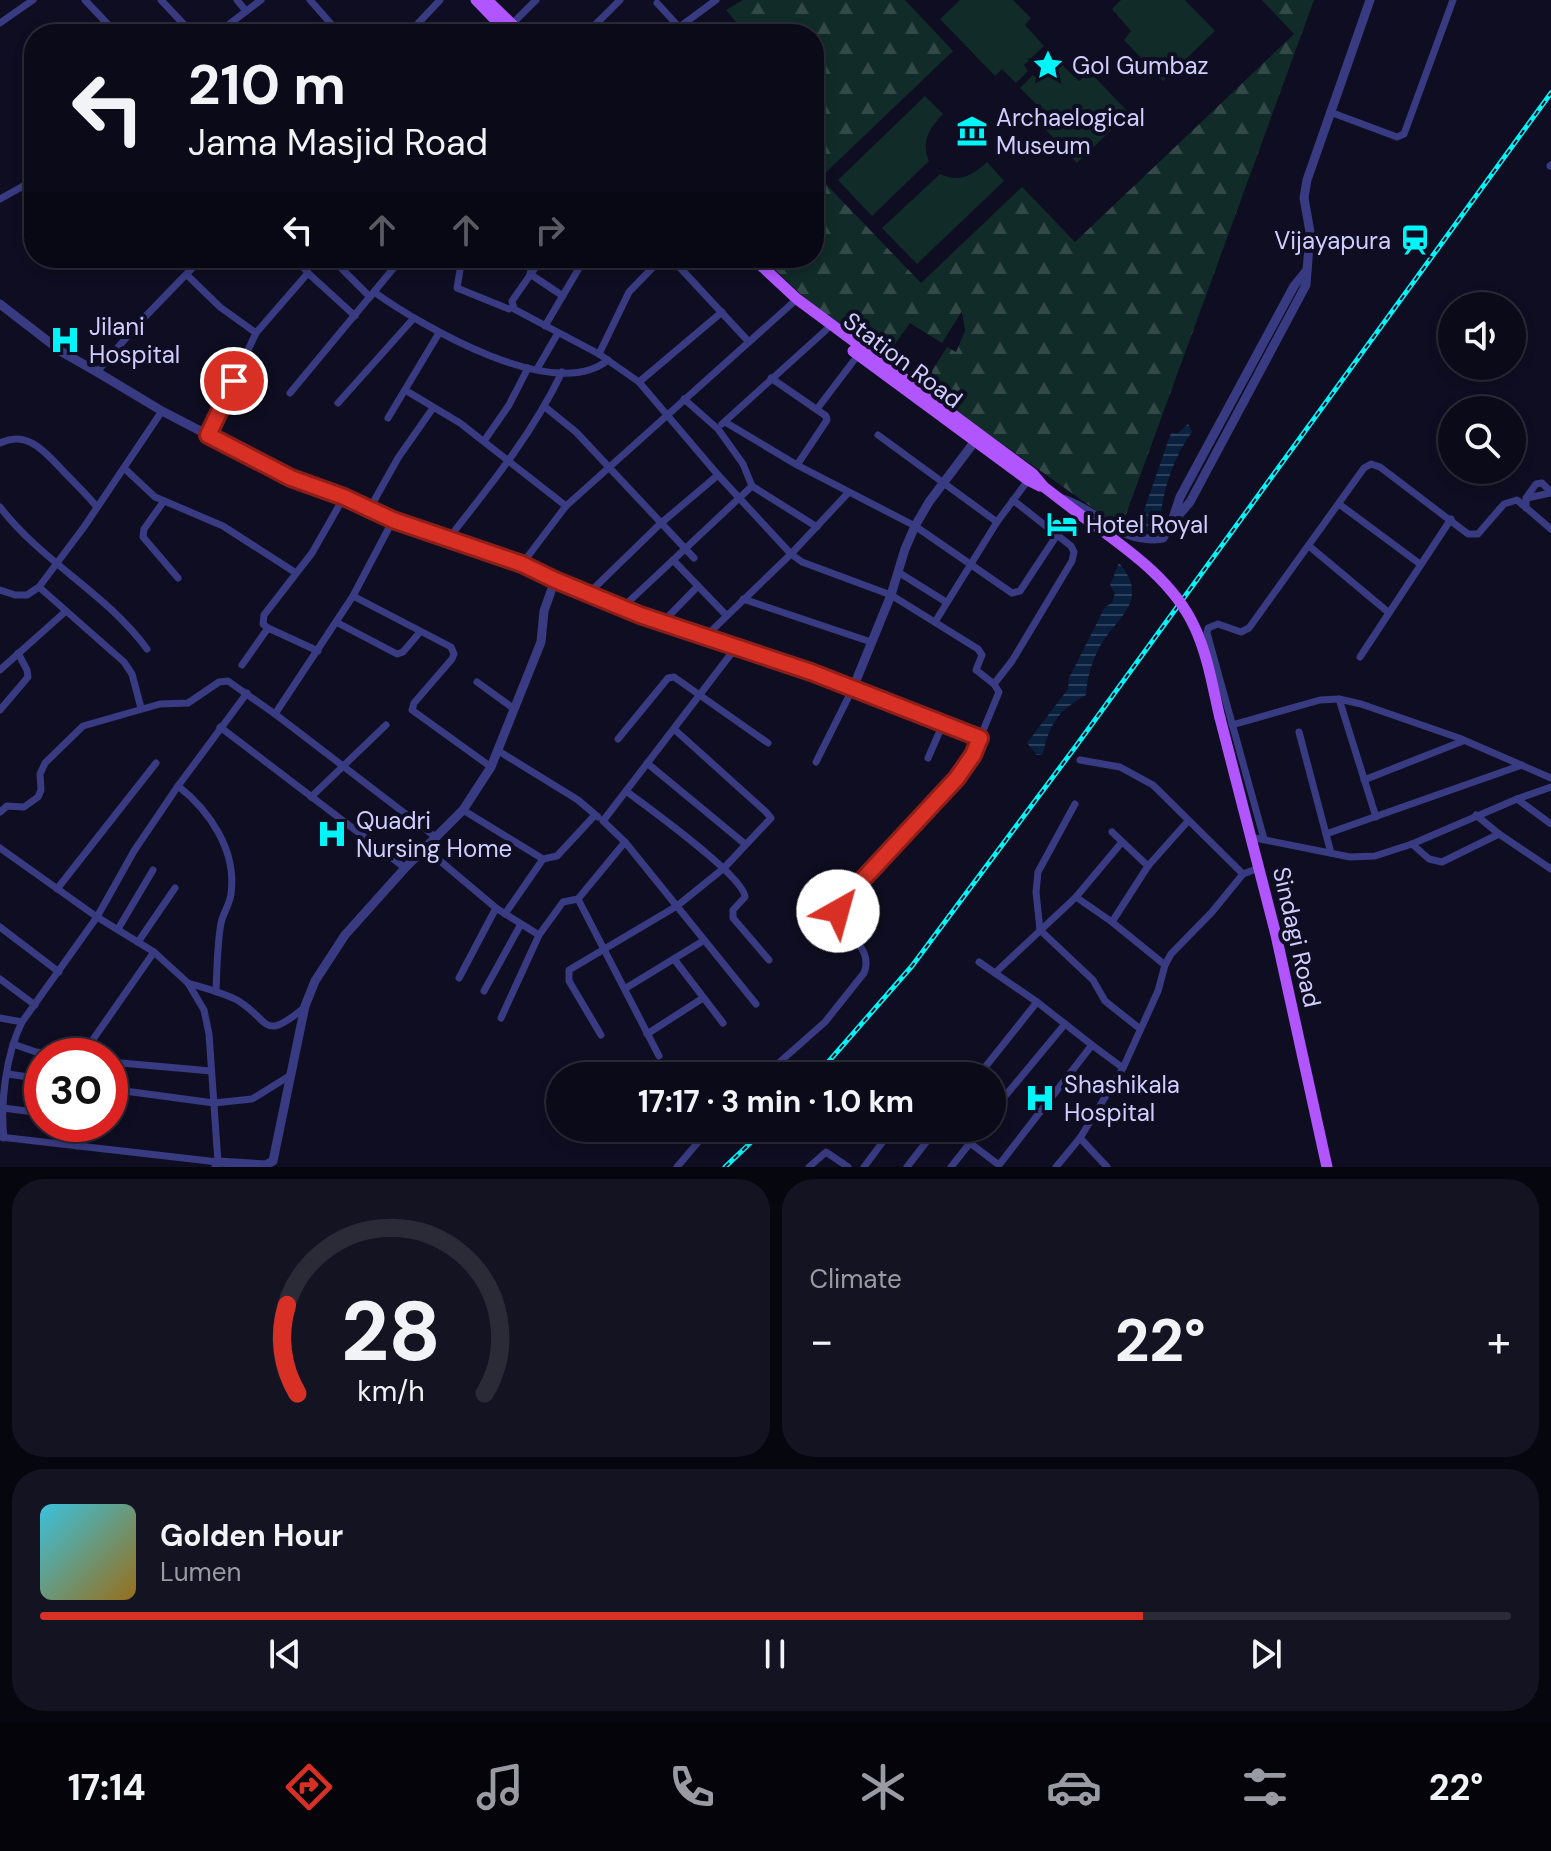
<!DOCTYPE html>
<html lang="en">
<head>
<meta charset="utf-8">
<style>
	:root { --surface:#0b0a19; --page:#141322; --text:#f1f3f6; --muted:#9a9aa2; --line:#2b2b38; --accent:#d93025 }
	body { margin:0; font-family:"DM Sans",sans-serif; background:var(--page); color:var(--text); height:100vh; display:flex; flex-direction:column; font-size:30px; white-space:nowrap }
	* { box-sizing:border-box; margin:0 }
	p { font-size:26px; color:var(--muted) }
	.icon { flex:none; width:44px; height:44px; fill:none; stroke:currentColor; stroke-width:2; stroke-linecap:round; stroke-linejoin:round }
	.map { position:relative; height:1167px; overflow:hidden }
	.sheet { display:flex; flex-direction:column; gap:12px; padding:12px; background:#06060e; flex:1 }
	.sheet>* { flex:none }
	.banner { position:absolute; left:24px; top:24px; width:800px; height:244px; border-radius:32px; box-shadow:0 4px 12px #0003,0 0 0 2px var(--line); background:#0b0a19; color:var(--text); overflow:hidden }
	.controls { position:absolute; left:1438px; top:292px; display:grid; gap:16px }
	.controls a { display:grid; place-items:center; width:88px; height:88px; border-radius:50%; background:var(--surface); box-shadow:0 4px 12px #0003,0 0 0 2px var(--line); font-size:40px }
	.speed { position:absolute; left:24px; top:1038px; display:flex; gap:16px; font-size:40px; font-weight:700; text-align:center }
	.speed>* { display:grid; place-content:center; width:104px; height:104px; border-radius:50%; background:var(--surface); box-shadow:0 4px 12px #0003,0 0 0 2px var(--line); line-height:1 }
	.speed .limit { border:12px solid #d22; background:#fff; color:#111 }
	.pin { position:absolute; display:grid; place-items:center; width:68px; height:68px; color:#fff; margin:-34px; border:4px solid #fff; border-radius:50%; box-shadow:0 2px 8px #0007 }
	.me { position:absolute; width:88px; margin:-44px; rotate:38deg; stroke-linejoin:round; filter:drop-shadow(0 0 6px #0008) }
	.turn { display:flex; align-items:center; gap:28px; height:168px; padding:0 32px; font-size:36px }
	.turn .icon { width:104px; height:104px; stroke-width:2.5 }
	.turn b { display:block; font-size:56px; line-height:68px }
	.lanes { display:flex; align-items:center; height:76px; padding:0 32px; background:#0003; justify-content:center; gap:40px; direction:ltr }
	.lanes .off { opacity:.35 }
	.big { font-size:60px; font-weight:700; line-height:1.1 }
	.sheet .tile { flex:1; display:flex; flex-direction:column; justify-content:center; gap:12px; min-width:0; padding:0 28px; border-radius:32px; background:var(--page) }
	.sheet .dial { align-items:center; gap:0 }
	.dial svg { height:208px; overflow:visible; fill:none; stroke:var(--line); stroke-width:7; stroke-linecap:round; text-anchor:middle }
	.dial text { fill:var(--text); stroke:none }
	.song { display:flex; align-items:center; gap:24px }
	.cover { width:96px; height:96px; border-radius:12px; background:linear-gradient(135deg,hsl(190 70% 55%),hsl(40 70% 35%)) }
	.played { height:8px; border-radius:4px; background:linear-gradient(90deg,var(--accent) 75%,var(--line) 75%) }
	.keys { display:flex; justify-content:space-around; direction:ltr }
	.heat { display:flex; justify-content:space-between; align-items:center; font-size:44px; direction:ltr }
	.sheet .tiles { flex:1; display:grid; gap:12px; grid-template-columns:1fr 1fr }
	.tile:last-child { grid-column:span 2 }
	.trip { position:absolute; left:546px; top:1062px; width:460px; height:80px; border-radius:40px; background:var(--surface); box-shadow:0 4px 12px #0003,0 0 0 2px var(--line); font-weight:700; line-height:80px; text-align:center }
	.tab-bar { display:flex; height:128px; justify-content:space-around; align-items:center; background:#04040a; color:var(--muted) }
	.tab-bar .icon { width:56px; height:56px }
	.tab-bar .selected { color:var(--accent) }
	.tab-bar b { font-size:36px; color:var(--text) }
	.map>svg:first-child { display:block }
</style>
</head>
<body>
<div class="map">
<svg width="1551" height="1167" viewBox="0 0 1551 1167">
	<defs>
		<pattern id="forest-firs" width="22" height="20" patternUnits="userSpaceOnUse" patternTransform="scale(2)"><rect width="22" height="20" fill="#102b28"/><path d="M5 1l3.5 6h-7zM16 11l3.5 6h-7z" fill="#324948"/></pattern>
		<pattern id="water-rules" width="6" height="5" patternUnits="userSpaceOnUse" patternTransform="scale(2)"><rect width="6" height="5" fill="#09213f"/><path d="M0 2.5h6" fill="none" stroke="#2c405c"/></pattern>
	</defs>
	<rect width="100%" height="100%" fill="#0f0d21"/>
	<g fill="#102b28">
		<polygon points="960,0 1013,0 1031,18 1025,25 1044,46 1024,65 1028,71 1016,83 1002,69 995,76 940,19"/>
		<polygon points="1121,0 1185,0 1215,31 1163,81 1124,40 1131,31 1112,9"/>
		<polygon points="1058,61 1079,81 1090,72 1129,113 1077,163 1029,112 1036,104 1020,88 1033,75 1038,80"/>
		<path d="M925 96 943 114C929 129 921 141 929 161L872 216 838 180Z"/>
		<path d="M987 162 1004 181 917 264 882 228 940 174C959 183 972 176 987 162Z"/>
	</g>
	<polygon fill="url(#forest-firs)" points="743,0 905,0 953,51 820,178 921,283 1022,187 1075,242 1294,34 1262,0 1314,0 1121,528 922,387 947,347 956,352 965,331 962,311 942,343 910,323 884,359 807,300 763,258 814,258 814,34 746,34 726,10"/>
	<g fill="url(#water-rules)">
		<path d="M1188 424 1192 432C1171 460 1161 497 1159 531L1153 533 1141 528V519L1171 433H1178Z"/>
		<path d="M1119 563C1151 601 1117 616 1099 648 1091 664 1087 678 1086 695 1059 710 1049 724 1043 754L1037 755 1027 743 1068 689 1069 678 1105 607 1112 603 1115 593 1110 585Z"/>
	</g>
	<g fill="none" stroke-linecap="round" stroke-linejoin="round">
		<g stroke="#383b81" stroke-width="7">
			<polyline points="85,0 117,34"/>
			<polyline points="161,0 193,34"/>
			<polyline points="237,0 246,11"/>
			<polyline points="310,0 340,34"/>
			<polyline points="657,3 679,27"/>
			<polyline points="0,23 33,0"/>
			<polyline points="512,24 536,0"/>
			<polyline points="216,34 261,0"/>
			<polyline points="408,34 440,0"/>
			<polyline points="586,34 620,0"/>
			<polyline points="670,34 716,0"/>
			<polyline points="1330,112 1397,137 1404,134 1453,0"/>
			<polyline points="1550,166 1551,165"/>
			<polyline points="0,199 34,180"/>
			<polyline points="296,258 308,273 355,316"/>
			<polyline points="331,258 370,297"/>
			<polyline points="462,258 457,288 509,309"/>
			<polyline points="534,258 530,274 563,296"/>
			<path d="M542 258 512 301 514 309 599 354 639 382 718 475 791 554 802 562 891 595 978 649 982 655 976 670 994 684 999 692 973 755 957 778 839 905C833 930 876 944 864 973L825 1022 764 1076"/>
			<polyline points="671,258 749,342"/>
			<polyline points="187,275 220,307 256,333"/>
			<path d="M374 292C422 326 554 404 608 360"/>
			<polyline points="545,326 585,258"/>
			<polyline points="599,354 629,292 662,258"/>
			<polyline points="537,369 558,333"/>
			<polyline points="97,372 137,325 202,258"/>
			<polyline points="771,378 826,416 827,420 797,465"/>
			<polyline points="639,382 722,312"/>
			<polyline points="405,390 460,423 566,506"/>
			<polyline points="290,393 402,258"/>
			<polyline points="684,399 718,429 743,464 752,486 817,527"/>
			<polyline points="338,403 413,319"/>
			<polyline points="545,407 576,432 694,558"/>
			<polyline points="817,409 858,355"/>
			<polyline points="388,418 439,333"/>
			<polyline points="725,422 797,465 915,526 1012,593 1020,591 1024,585 1057,535"/>
			<polyline points="722,424 826,330"/>
			<polyline points="208,435 256,333 308,273"/>
			<polyline points="878,435 997,522"/>
			<polyline points="484,441 509,405 528,368"/>
			<path d="M0 443C28 429 47 454 65 473 76 484 87 495 97 507"/>
			<polyline points="124,468 155,497 223,526 296,573"/>
			<polyline points="1527,498 1551,493"/>
			<polyline points="164,501 144,529 143,537 178,578"/>
			<polyline points="1339,504 1420,564"/>
			<path d="M0 507C42 562 106 593 147 649"/>
			<polyline points="370,508 398,458 433,408"/>
			<polyline points="1526,508 1526,498 1536,484 1542,483 1551,492"/>
			<path d="M448 539C490 486 533 433 562 372"/>
			<polyline points="1309,546 1388,612"/>
			<polyline points="673,560 726,615"/>
			<polyline points="522,564 566,506 797,299"/>
			<polyline points="898,572 946,602"/>
			<polyline points="39,587 124,662 132,674 141,708"/>
			<polyline points="0,590 15,595 27,595 39,587 84,527 162,411"/>
			<polyline points="588,594 660,524 718,475"/>
			<polyline points="353,596 451,647 454,654 452,659 414,703 412,710 491,767"/>
			<polyline points="743,599 871,642"/>
			<polyline points="622,608 752,486"/>
			<polyline points="336,622 397,654 403,652 420,632"/>
			<polyline points="663,622 698,586"/>
			<polyline points="935,622 997,522 1029,479"/>
			<polyline points="268,628 263,624 264,615 312,553 344,497"/>
			<polyline points="705,637 791,554 848,493"/>
			<polyline points="737,646 603,821 625,842 756,1004"/>
			<polyline points="1360,657 1451,519"/>
			<polyline points="242,665 268,628 318,651"/>
			<polyline points="0,670 66,611"/>
			<polyline points="477,682 513,708"/>
			<polyline points="994,684 1012,661 1072,561 1074,552 1071,546 1013,500"/>
			<polyline points="1339,699 1376,817"/>
			<polyline points="0,710 28,677 27,670 18,653"/>
			<polyline points="275,714 353,596 393,520"/>
			<polyline points="1232,725 1320,700 1339,699 1361,704 1459,738 1551,778"/>
			<polyline points="220,727 405,868"/>
			<polyline points="1299,732 1331,853"/>
			<polyline points="618,739 668,678 674,677 768,743"/>
			<polyline points="497,750 578,800 598,817"/>
			<polyline points="928,758 943,724"/>
			<polyline points="1080,760 1120,767 1153,785 1243,874"/>
			<polyline points="816,762 853,688 980,738"/>
			<polyline points="647,763 745,844"/>
			<polyline points="1364,780 1463,741"/>
			<path d="M178 786C210 811 237 851 231 894 230 904 223 913 221 923 217 946 217 969 216 992"/>
			<path d="M626 791C647 807 744 876 745 897L733 910V918L769 960"/>
			<polyline points="311,797 386,725"/>
			<polyline points="1517,799 1551,824"/>
			<polyline points="1075,804 1038,872 1036,892 1040,930 1093,980 1105,1001 1139,1028"/>
			<polyline points="463,810 543,859"/>
			<polyline points="0,812 7,806 24,807 38,797 41,790 40,774 45,763 83,726 160,704 188,703 219,682 228,681 275,714 437,838"/>
			<polyline points="1476,815 1499,834 1551,869"/>
			<polyline points="1112,832 1148,866"/>
			<polyline points="1326,834 1522,765"/>
			<polyline points="1250,837 1350,857 1375,856 1412,844 1517,799 1551,787"/>
			<polyline points="1264,839 1207,633 1208,628 1218,624 1241,632 1249,628 1364,468 1371,464 1380,467 1468,534 1478,534 1504,504 1517,500 1551,529"/>
			<polyline points="625,842 578,899 659,1056"/>
			<polyline points="1412,844 1429,859 1442,862 1499,834"/>
			<polyline points="0,848 97,917 154,952 188,983 204,1010 209,1034 218,1162 0,1137"/>
			<polyline points="426,849 496,908 539,935"/>
			<polyline points="57,889 156,763"/>
			<polyline points="1076,897 1112,922 1165,965"/>
			<polyline points="505,914 543,859 557,856 595,815"/>
			<polyline points="1112,922 1148,866 1188,821"/>
			<polyline points="0,927 59,972"/>
			<polyline points="118,929 153,870"/>
			<polyline points="138,942 175,888"/>
			<polyline points="674,959 723,1023"/>
			<polyline points="979,962 1037,1002 1092,1045"/>
			<polyline points="995,973 1076,897 1122,842"/>
			<polyline points="459,978 496,908"/>
			<polyline points="0,979 35,1005"/>
			<path d="M188 983C204 988 222 992 237 1000 271 1020 261 1043 304 1008"/>
			<polyline points="626,988 703,941"/>
			<polyline points="484,991 521,924"/>
			<polyline points="0,1018 22,1022 97,917 134,851 178,786 247,693"/>
			<polyline points="501,1018 539,935 563,902 578,899"/>
			<polyline points="647,1034 703,998"/>
			<polyline points="601,1035 569,981 569,970 677,906 724,868 771,818 766,812 674,729"/>
			<polyline points="13,1044 36,1052 63,1056"/>
			<polyline points="89,1056 94,1038 154,952"/>
			<polyline points="110,1062 211,1071"/>
			<polyline points="8,1074 42,1079"/>
			<polyline points="879,1074 882,1076"/>
			<polyline points="978,1076 1037,1002"/>
			<polyline points="110,1089 214,1103 252,1099 291,1075"/>
			<polyline points="1001,1101 1065,1024"/>
			<polyline points="3,1108 42,1113"/>
			<polyline points="949,1128 970,1143"/>
			<path d="M4 1138C0 1103 6 1054 22 1022"/>
			<polyline points="1080,1138 1107,1167"/>
			<polyline points="77,1146 80,1124"/>
			<polyline points="677,1167 710,1128"/>
			<polyline points="809,1167 826,1152 848,1167"/>
			<polyline points="864,1167 893,1128"/>
			<polyline points="907,1167 937,1128"/>
			<polyline points="951,1167 970,1143 999,1165 1092,1045 1123,1068 1158,991 1165,965 1171,954 1212,912 1243,874 1259,868"/>
			<polyline points="1056,1167 1080,1138 1123,1068"/>
		</g>
		<g stroke="#383b81" stroke-width="9">
			<polyline points="0,304 62,352 97,372 162,411 291,478 344,497 393,520 522,564 555,580 640,615 853,688 891,595 905,549 915,526 929,502 975,441"/>
			<path d="M1063 499C1100 511 1120 545 1163 538L1171 524 1180 497 1294 286 1307 270"/>
			<polyline points="1171,524 1190,502 1306,285 1310,232 1304,198 1307,180 1370,0"/>
			<polyline points="216,1167 218,1162 266,1165 273,1161 305,1006 315,981 345,935 405,868 463,810 491,767 541,642 544,611 555,580"/>
		</g>
		<g stroke="#b155ff" stroke-width="11">
			<polyline points="476,0 509,34"/>
			<polyline points="487,0 522,34"/>
			<polyline points="753,258 797,299 1033,474 1044,487 1082,516"/>
			<polyline points="853,351 1028,480 1040,486"/>
			<polyline points="1220,718 1276,935 1327,1167"/>
		</g>
		<g stroke="#00f5f9" stroke-width="5">
			<g id="rail">
				<polyline points="816,1076 912,966 1076,746 1551,93"/>
				<polyline points="725,1167 766,1128"/>
			</g>
		</g>
		<use href="#rail" stroke="#0f0d21" stroke-width="2" stroke-dasharray="6" stroke-linecap="butt"/>
		<path stroke="#b155ff" stroke-width="11" d="M1082 516C1124 547 1173 579 1195 628 1208 656 1213 689 1220 718"/>
	</g>
	<g fill="none" stroke-linecap="round" stroke-linejoin="round">
		<g stroke="#8d1f18" stroke-width="20">
			<polyline id="route" points="234,381 208,435 291,478 344,497 393,520 522,564 555,580 640,615 811,672 980,738 973,755 957,778 839,905 838,911"/>
		</g>
		<use href="#route" stroke="#d93025" stroke-width="14"/>
	</g>
	<defs>
		<g id="sight-bare" transform="scale(2.4)"><path d="M0-6L1.8-2.2L6-1.7L2.9 1.2L3.7 5.4L0 3.3L-3.7 5.4L-2.9 1.2L-6-1.7L-1.8-2.2Z" fill="#00f5f9" stroke="#0f0d21" stroke-width="2.5" paint-order="stroke"/></g>
		<g id="museum-bare" transform="scale(2.4)"><path d="M0-6L6-3V-2H-6V-3ZM-5-1h2V3h-2ZM-1-1h2V3h-2ZM3-1h2V3H3ZM-6 4H6V6H-6Z" fill="#00f5f9" stroke="#0f0d21" stroke-width="2.5" paint-order="stroke"/></g>
		<g id="station-bare" transform="scale(2.4)"><path d="M-3-6H3Q5-6 5-4V2Q5 4 3 4L4.5 6H3L1.5 4h-3L-3 6H-4.5L-3 4Q-5 4-5 2V-4Q-5-6-3-6ZM-3.5-4v3h7v-3ZM-3.5 1v1.5H-2V1ZM2 1v1.5H3.5V1Z" fill="#00f5f9" stroke="#0f0d21" stroke-width="2.5" paint-order="stroke"/></g>
		<g id="hospital-bare" transform="scale(2.4)"><path d="M-5-5h3v3.5h4V-5h3V5h-3V1.5h-4V5h-3Z" fill="#00f5f9" stroke="#0f0d21" stroke-width="2.5" paint-order="stroke"/></g>
		<g id="hotel-bare" transform="scale(2.4)"><path d="M-6-4.5h1.5V1H6V5H4.5V3h-9V5H-6ZM-4 0a1.8 1.8 0 1 1 3.6 0ZM.5 0V-2.5h3Q6-2.5 6 0Z" fill="#00f5f9" stroke="#0f0d21" stroke-width="2.5" paint-order="stroke"/></g>
	</defs>
	<g fill-rule="evenodd">
		<use href="#sight-bare" x="1048" y="65"/>
		<use href="#museum-bare" x="972" y="131"/>
		<use href="#station-bare" x="1415" y="240"/>
		<use href="#hospital-bare" x="65" y="340"/>
		<use href="#hotel-bare" x="1062" y="524"/>
		<use href="#hospital-bare" x="332" y="834"/>
		<use href="#hospital-bare" x="1040" y="1098"/>
	</g>
	<g text-anchor="middle" dominant-baseline="central" stroke-width="8" stroke-linejoin="round" paint-order="stroke">
		<g font-size="24" fill="#cfceff" stroke="#0f0d21" text-anchor="start">
			<text x="1072" y="65">Gol Gumbaz</text>
			<text x="996" y="117">Archaelogical<tspan x="996" dy="28">Museum</tspan></text>
			<text x="1391" y="240" text-anchor="end">Vijayapura</text>
			<text x="89" y="326">Jilani<tspan x="89" dy="28">Hospital</tspan></text>
			<text x="1086" y="524">Hotel Royal</text>
			<text x="356" y="820">Quadri<tspan x="356" dy="28">Nursing Home</tspan></text>
			<text x="1064" y="1084">Shashikala<tspan x="1064" dy="28">Hospital</tspan></text>
		</g>
		<g font-size="24" fill="#cfceff" stroke="#0f0d21">
			<text transform="translate(903 360) rotate(37)">Station Road</text>
			<text transform="translate(1297 937) rotate(77)">Sindagi Road</text>
		</g>
	</g>
</svg>
<div class="controls">
<a><svg class="icon" aria-label="sound" viewBox="0 0 24 24"><path d="M4 9h4l5-4v14l-5-4H4zM17 9q2 3 0 6"/></svg></a>
<a><svg class="icon" aria-label="search" viewBox="0 0 24 24"><circle cx="10" cy="10" r="6"/><path d="M15 15l6 6"/></svg></a>
</div>
<div class="speed"><div class="limit">30</div></div>
<div class="pin" style="left:234px;top:381px;background:#d93025"><svg class="icon" aria-label="arrive" viewBox="0 0 24 24"><path d="M6 21V4h12l-3 4 3 4H6"/></svg></div>
<svg class="me" style="left:838px;top:911px" viewBox="-20 -20 40 40"><circle r="19" fill="#fff"/><path d="M0-13L10 11 0 6-10 11z" fill="#d93025"/></svg>
<div class="trip">17:17 · 3 min · 1.0 km</div>
<div class="banner">
<div class="turn"><svg class="icon" aria-label="left" viewBox="0 0 24 24"><path d="M17 20v-9H6M10 6l-5 5 5 5"/></svg><div><b>210 m</b>Jama Masjid Road</div></div>
<div class="lanes"><svg class="icon" aria-label="left" viewBox="0 0 24 24"><path d="M17 20v-9H6M10 6l-5 5 5 5"/></svg><svg class="icon off" aria-label="ahead" viewBox="0 0 24 24"><path d="M12 20V5M6 11l6-6 6 6"/></svg><svg class="icon off" aria-label="ahead" viewBox="0 0 24 24"><path d="M12 20V5M6 11l6-6 6 6"/></svg><svg class="icon off" aria-label="right" viewBox="0 0 24 24"><path d="M7 20v-9h11M14 6l5 5-5 5"/></svg></div>
</div>
</div>
<section class="sheet">
<div class="tiles">
<div class="tile dial"><svg viewBox="0 0 100 80">
<path d="M14 69A42 42 0 1 1 86 69"/>
<path d="M14 69A42 42 0 0 1 10 35" stroke="#d93025"/>
<text x="50" y="56" font-size="32" font-weight="700">28</text>
<text x="50" y="72" font-size="11">km/h</text>
</svg></div>
<div class="tile"><p>Climate</p>
<div class="heat"><a>−</a><b class="big">22°</b><a>+</a></div>
</div>
<div class="tile">
<div class="song"><i class="cover"></i><div><b>Golden Hour</b><p>Lumen</p></div></div>
<div class="played"></div>
<div class="keys"><svg class="icon" aria-label="previous" viewBox="0 0 24 24"><path d="M18 5L8 12l10 7zM5 5v14"/></svg><svg class="icon" aria-label="pause" viewBox="0 0 24 24"><path d="M8 5v14M16 5v14"/></svg><svg class="icon" aria-label="next" viewBox="0 0 24 24"><path d="M6 5l10 7-10 7zM19 5v14"/></svg></div>
</div>
</div>
</section>
<nav class="tab-bar">
<b>17:14</b>
<svg class="icon selected" aria-label="directions" viewBox="0 0 24 24"><path d="M12 3l9 9-9 9-9-9zM9 14v-3h6M13 9l2 2-2 2"/></svg>
<svg class="icon" aria-label="music" viewBox="0 0 24 24"><path d="M9 18V5l10-2v13"/><circle cx="6" cy="18" r="3"/><circle cx="16" cy="16" r="3"/></svg>
<svg class="icon" aria-label="phone" viewBox="0 0 24 24"><path d="M5 4h4l2 5-3 2q2 4 5 5l2-3 5 2v4C11 20 4 13 5 4z"/></svg>
<svg class="icon" aria-label="climate" viewBox="0 0 24 24"><path d="M12 3v18M4 7l16 10M4 17L20 7"/></svg>
<svg class="icon" aria-label="car" viewBox="0 0 24 24"><path d="M5 17H2v-5l4-1 3-4h7l3 4 3 1v5h-3M9 17h6M6 11h13"/><circle cx="7" cy="17" r="2"/><circle cx="17" cy="17" r="2"/></svg>
<svg class="icon" aria-label="filters" viewBox="0 0 24 24"><path d="M4 7h16M4 17h16"/><circle cx="9" cy="7" r="2"/><circle cx="15" cy="17" r="2"/></svg>
<b>22°</b>
</nav>
</body>
</html>
